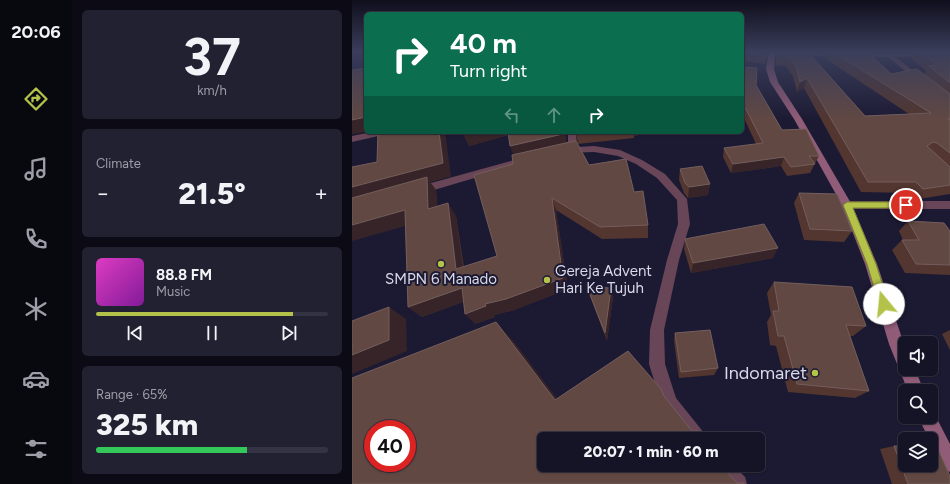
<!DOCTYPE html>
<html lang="en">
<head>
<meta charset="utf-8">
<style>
	:root { --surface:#151426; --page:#222132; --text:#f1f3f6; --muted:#9d9ea7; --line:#343343; --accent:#b5c24a }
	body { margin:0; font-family:Figtree,sans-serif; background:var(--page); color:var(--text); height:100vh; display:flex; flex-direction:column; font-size:15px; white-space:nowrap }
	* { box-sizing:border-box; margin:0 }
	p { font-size:13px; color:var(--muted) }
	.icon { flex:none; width:22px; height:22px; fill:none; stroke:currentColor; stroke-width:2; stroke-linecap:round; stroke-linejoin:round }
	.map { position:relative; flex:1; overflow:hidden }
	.panel { display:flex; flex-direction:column; gap:10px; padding:10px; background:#0c0b15; width:280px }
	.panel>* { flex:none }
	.banner { position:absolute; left:12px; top:12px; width:380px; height:122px; border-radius:6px; box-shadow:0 1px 3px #0004,0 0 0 1px var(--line); background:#0b6e4f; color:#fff; overflow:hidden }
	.controls { position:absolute; left:546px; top:336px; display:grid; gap:8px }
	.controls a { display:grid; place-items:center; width:40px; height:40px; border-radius:6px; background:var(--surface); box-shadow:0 1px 3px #0004,0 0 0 1px var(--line); font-size:20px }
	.speed { position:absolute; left:12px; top:420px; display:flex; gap:8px; font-size:20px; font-weight:700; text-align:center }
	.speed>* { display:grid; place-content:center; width:52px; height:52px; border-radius:50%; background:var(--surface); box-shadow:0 1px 3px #0004,0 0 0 1px var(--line); line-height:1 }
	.speed .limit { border:6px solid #d22; background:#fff; color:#111 }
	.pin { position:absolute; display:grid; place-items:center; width:34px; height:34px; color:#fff; margin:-17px; border:2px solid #fff; border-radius:50%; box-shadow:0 1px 4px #0007 }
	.me { position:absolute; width:44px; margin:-22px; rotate:343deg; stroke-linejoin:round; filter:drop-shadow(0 0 3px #0008) }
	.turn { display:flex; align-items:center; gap:14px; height:84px; padding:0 20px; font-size:18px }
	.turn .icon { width:52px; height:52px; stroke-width:2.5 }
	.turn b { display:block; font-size:28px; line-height:34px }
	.lanes { display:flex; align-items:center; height:38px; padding:0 20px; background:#0003; justify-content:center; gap:20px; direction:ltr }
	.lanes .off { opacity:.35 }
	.big { font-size:30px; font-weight:800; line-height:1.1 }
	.panel .widget { flex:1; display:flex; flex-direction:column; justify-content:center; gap:6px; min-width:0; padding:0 14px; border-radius:6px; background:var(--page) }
	.panel .dial { align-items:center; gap:0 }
	.dial b { font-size:52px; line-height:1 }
	.song { display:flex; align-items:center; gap:12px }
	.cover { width:48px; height:48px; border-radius:6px; background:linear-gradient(135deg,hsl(310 70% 55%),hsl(290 70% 35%)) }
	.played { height:4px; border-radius:2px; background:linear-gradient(90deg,var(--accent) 85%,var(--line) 85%) }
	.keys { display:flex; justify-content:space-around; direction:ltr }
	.heat { display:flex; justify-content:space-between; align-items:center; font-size:22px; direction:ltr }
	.charge { height:6px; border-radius:3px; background:linear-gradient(90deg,#34c759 65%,var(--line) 0) }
	.trip { position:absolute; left:185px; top:432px; width:228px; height:40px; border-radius:6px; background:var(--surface); box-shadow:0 1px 3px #0004,0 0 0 1px var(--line); font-weight:800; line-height:40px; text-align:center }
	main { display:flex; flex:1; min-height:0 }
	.menu { display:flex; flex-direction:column; width:72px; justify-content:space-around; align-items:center; background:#08080f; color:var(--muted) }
	.menu .icon { width:28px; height:28px }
	.menu .active { color:var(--accent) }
	.menu b { font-size:18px; color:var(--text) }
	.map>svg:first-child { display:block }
</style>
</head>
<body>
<main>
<nav class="menu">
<b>20:06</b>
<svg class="icon active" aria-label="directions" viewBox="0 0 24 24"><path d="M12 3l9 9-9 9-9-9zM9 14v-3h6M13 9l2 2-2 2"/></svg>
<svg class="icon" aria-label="music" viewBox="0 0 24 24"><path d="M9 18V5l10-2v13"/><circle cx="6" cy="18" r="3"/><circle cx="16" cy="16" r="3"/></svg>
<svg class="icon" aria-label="phone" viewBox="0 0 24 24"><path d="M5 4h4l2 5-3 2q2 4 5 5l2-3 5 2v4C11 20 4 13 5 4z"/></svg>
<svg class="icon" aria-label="climate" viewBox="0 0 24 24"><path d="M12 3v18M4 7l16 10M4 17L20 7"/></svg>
<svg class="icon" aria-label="car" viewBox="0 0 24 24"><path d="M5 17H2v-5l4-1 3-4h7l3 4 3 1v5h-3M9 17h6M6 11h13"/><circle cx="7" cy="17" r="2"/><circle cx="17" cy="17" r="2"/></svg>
<svg class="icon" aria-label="filters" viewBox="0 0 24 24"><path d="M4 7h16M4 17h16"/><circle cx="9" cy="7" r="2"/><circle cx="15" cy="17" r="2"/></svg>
</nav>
<section class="panel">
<div class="widget dial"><b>37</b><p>km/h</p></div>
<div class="widget"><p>Climate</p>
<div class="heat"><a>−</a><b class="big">21.5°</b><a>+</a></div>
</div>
<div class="widget">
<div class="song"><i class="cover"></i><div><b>88.8 FM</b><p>Music</p></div></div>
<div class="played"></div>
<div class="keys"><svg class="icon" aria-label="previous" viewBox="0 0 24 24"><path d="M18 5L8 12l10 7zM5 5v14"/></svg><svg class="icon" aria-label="pause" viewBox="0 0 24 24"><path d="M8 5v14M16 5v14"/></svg><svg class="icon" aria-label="next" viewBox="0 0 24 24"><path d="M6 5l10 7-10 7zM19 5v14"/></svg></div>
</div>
<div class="widget"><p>Range · 65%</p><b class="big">325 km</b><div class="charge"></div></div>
</section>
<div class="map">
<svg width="598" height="484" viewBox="0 0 598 484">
	<rect width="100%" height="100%" fill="#1c1a33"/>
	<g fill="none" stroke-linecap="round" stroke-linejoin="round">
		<g fill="#684657" fill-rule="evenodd">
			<polygon points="418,52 538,53 598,52 598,55 544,57 570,78 570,82 567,82 536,57 420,55 418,54"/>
			<polygon points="20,132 36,132 35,134 0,142 0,136"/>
			<polygon points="216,132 224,132 225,147 242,146 268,150 290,160 313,174 335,199 338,224 327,260 312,330 313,364 324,398 352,433 355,439 335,439 311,409 297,364 298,330 315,260 326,224 325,200 305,178 284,164 266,156 242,152 211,153 209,151 211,149 216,148"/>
			<polygon points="170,158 175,161 173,163 65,195 61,194 60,191 61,188"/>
			<polygon points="495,201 598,201 598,209 495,209 491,208 490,205 491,202"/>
			<polygon points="360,465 381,465 393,477 395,484 373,484 362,472"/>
		</g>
		<g fill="#915c78" fill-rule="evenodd">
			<polygon points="417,52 423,52 422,69 426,82 450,119 500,205 525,264 553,347 553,369 563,369 572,391 556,391 537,344 513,264 490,205 442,119 418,82 414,69"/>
			<polygon points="579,410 581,411 598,444 598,472 592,469 579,444 579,439 577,439 566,417 579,417"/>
		</g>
	</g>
	<g fill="#52362f">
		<polygon points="394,52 416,52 413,64 392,61"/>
		<polygon points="426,52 456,52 513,116 557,114 471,57 473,52 516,52 539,74 572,74 574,71 559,58 563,52 598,52 598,194 561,200 556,193 509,192 452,88 445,92 441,76 434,66 424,65 424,57"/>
		<polygon points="390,67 404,85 430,130 467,156 458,173 435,176 429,166 379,173 371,157 372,148 404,144 392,118 390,118"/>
		<polygon points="214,132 214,142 237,165 282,192 296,225 296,238 250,239 204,210 216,289 162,310 142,315 143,317 123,324 111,302 70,317 56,307 53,226 0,167 99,176 78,182 84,190 85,206 104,216 112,267 145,256 161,164 162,155 156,135 117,146 111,133"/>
		<polygon points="224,132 298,132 298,133 282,136 282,138 226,144"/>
		<polygon points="328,169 358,184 356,195 336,198 332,193 327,180"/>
		<polygon points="447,193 500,231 492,242 452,240 442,203"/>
		<polygon points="556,221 598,231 598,275 553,273 540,250 550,240 551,240 547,231"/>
		<polygon points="333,239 421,258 339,273 332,249"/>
		<polygon points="422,282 514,326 501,336 498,336 517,391 503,398 436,392 424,346 418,345 415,322 419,315 415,293"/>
		<polygon points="235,287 259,288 261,297 255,341 238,296"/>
		<polygon points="598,330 598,350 590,334"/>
		<polygon points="323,333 366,368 362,375 327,378 322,341"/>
		<polygon points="542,446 598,484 540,484 528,449"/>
	</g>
	<g fill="#362428">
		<polygon points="455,78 452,88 445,92 448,82"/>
		<polygon points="14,117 14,132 0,134 0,120"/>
		<polygon points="87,132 93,132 99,176 78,182 84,190 86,221 76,209 0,204 0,187"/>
		<polygon points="115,132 158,132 159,134 117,146 111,133"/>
		<polygon points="211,132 214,132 214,147 163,159 158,146"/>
		<polygon points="282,132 298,132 298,133 282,136"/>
		<polygon points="432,157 429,166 379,173 381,164"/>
		<polygon points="358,184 356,195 336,198 337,187"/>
		<polygon points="200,198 204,210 216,289 162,310 142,315 143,317 123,324 113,314 133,304"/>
		<polygon points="96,203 104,216 113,281 104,269"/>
		<polygon points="53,210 64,223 0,241 0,225"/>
		<polygon points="426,248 421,258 339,273 341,263"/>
		<polygon points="110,288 120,299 70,317 56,307"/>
		<polygon points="259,288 261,297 255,341 253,333"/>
		<polygon points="37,307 54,319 55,351 0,374 0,355"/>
		<polygon points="144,322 163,343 216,413 203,400"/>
	</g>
	<g fill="#614843" stroke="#745e5d" fill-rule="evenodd">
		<polygon points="394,52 416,52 415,56 394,54"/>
		<polygon points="427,52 456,52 513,116 579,113 481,52 516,52 539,74 565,69 598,94 598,119 596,119 598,120 598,153 585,143 581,142 575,146 598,167 598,185 571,189 564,182 516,182 455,78 448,82 444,66 437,56 427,55"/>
		<polygon points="569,52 598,52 598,83 577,66 585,65"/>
		<polygon points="390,67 405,68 404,85 430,130 454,129 467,156 457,156 463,164 439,167 432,157 381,164 372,148 411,143 394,109 390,109"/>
		<polygon points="14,68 14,117 0,120 0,70"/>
		<polygon points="26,132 87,132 91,163 0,187 0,167 25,162"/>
		<polygon points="156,132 211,132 211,134 158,146"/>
		<polygon points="224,141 237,165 274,159 282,192 291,191 296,225 248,227 200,198 211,278 154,299 133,304 134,306 113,314 110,288 56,307 53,210 0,225 0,198 75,177 76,209 96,203 104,269 145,256 122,175 161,164 160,155 218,142"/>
		<polygon points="350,166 358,184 337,187 333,183 328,169"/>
		<polygon points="447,193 485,194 500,231 458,229"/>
		<polygon points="556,221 592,223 598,231 598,265 564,264 550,240 567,240"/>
		<polygon points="412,224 426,248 341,263 333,239"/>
		<polygon points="422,282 500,287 514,326 494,325 517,391 445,384 432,336 426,336 421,311 427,311"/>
		<polygon points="235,287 259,288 253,333"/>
		<polygon points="37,307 37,340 0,355 0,321"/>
		<path d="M144 322 203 400 276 351 309 389 312 396 340 431H346L353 439H192V465H371L372 469 385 483H392V484H0V378ZM21 429H55V463H21Z"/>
		<polygon points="358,330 366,368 329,372 323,333"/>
		<polygon points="542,446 553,446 553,465 579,465 579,447 585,447 598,476 598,484 556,484"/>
	</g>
	<linearGradient id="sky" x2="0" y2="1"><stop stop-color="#0f0e1c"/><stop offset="0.43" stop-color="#3a3e5b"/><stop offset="1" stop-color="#3a3e5b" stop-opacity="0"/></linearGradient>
	<rect width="598" height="120" fill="url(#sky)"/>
	<polygon fill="#b5c24a" stroke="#767e30" points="495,202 554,202 558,205 554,208 501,208 524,264 537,304 535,308 532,309 528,308 527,304 515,264 491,205"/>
	<g fill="#b5c24a" stroke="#1c1a33" stroke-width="1.5">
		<circle cx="89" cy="264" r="4"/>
		<circle cx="195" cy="280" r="4"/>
		<circle cx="463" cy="373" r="4"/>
	</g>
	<g text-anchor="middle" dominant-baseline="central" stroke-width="4" stroke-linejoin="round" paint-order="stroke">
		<g font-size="15" fill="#d9d9ea" stroke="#1c1a33" text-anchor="start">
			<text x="203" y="271">Gereja Advent<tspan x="203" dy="17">Hari Ke Tujuh</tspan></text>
			<text x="89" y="279" text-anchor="middle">SMPN 6 Manado</text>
		</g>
		<g font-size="18" fill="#d9d9ea" stroke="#1c1a33" text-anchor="end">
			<text x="455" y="373">Indomaret</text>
		</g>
	</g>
</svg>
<div class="controls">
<a><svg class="icon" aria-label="sound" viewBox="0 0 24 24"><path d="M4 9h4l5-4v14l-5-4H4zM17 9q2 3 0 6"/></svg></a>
<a><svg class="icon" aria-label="search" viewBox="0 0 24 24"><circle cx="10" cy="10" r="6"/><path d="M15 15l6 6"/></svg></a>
<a><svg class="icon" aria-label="layers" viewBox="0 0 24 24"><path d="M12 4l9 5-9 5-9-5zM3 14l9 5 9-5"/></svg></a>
</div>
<div class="speed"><div class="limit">40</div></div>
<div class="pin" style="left:554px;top:205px;background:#d93025"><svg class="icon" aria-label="arrive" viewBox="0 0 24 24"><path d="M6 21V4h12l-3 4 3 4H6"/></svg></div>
<svg class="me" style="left:532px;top:304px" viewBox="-20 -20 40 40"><circle r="19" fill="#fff"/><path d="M0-13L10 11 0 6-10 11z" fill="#b5c24a"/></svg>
<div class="trip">20:07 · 1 min · 60 m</div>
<div class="banner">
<div class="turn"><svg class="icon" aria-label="right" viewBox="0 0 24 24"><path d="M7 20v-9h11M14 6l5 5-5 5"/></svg><div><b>40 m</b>Turn right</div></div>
<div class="lanes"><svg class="icon off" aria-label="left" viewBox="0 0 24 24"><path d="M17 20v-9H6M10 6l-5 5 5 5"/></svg><svg class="icon off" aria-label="ahead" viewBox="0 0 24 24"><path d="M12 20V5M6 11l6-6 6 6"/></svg><svg class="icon" aria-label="right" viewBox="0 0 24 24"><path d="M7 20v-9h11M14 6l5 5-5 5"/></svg></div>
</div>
</div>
</main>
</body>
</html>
